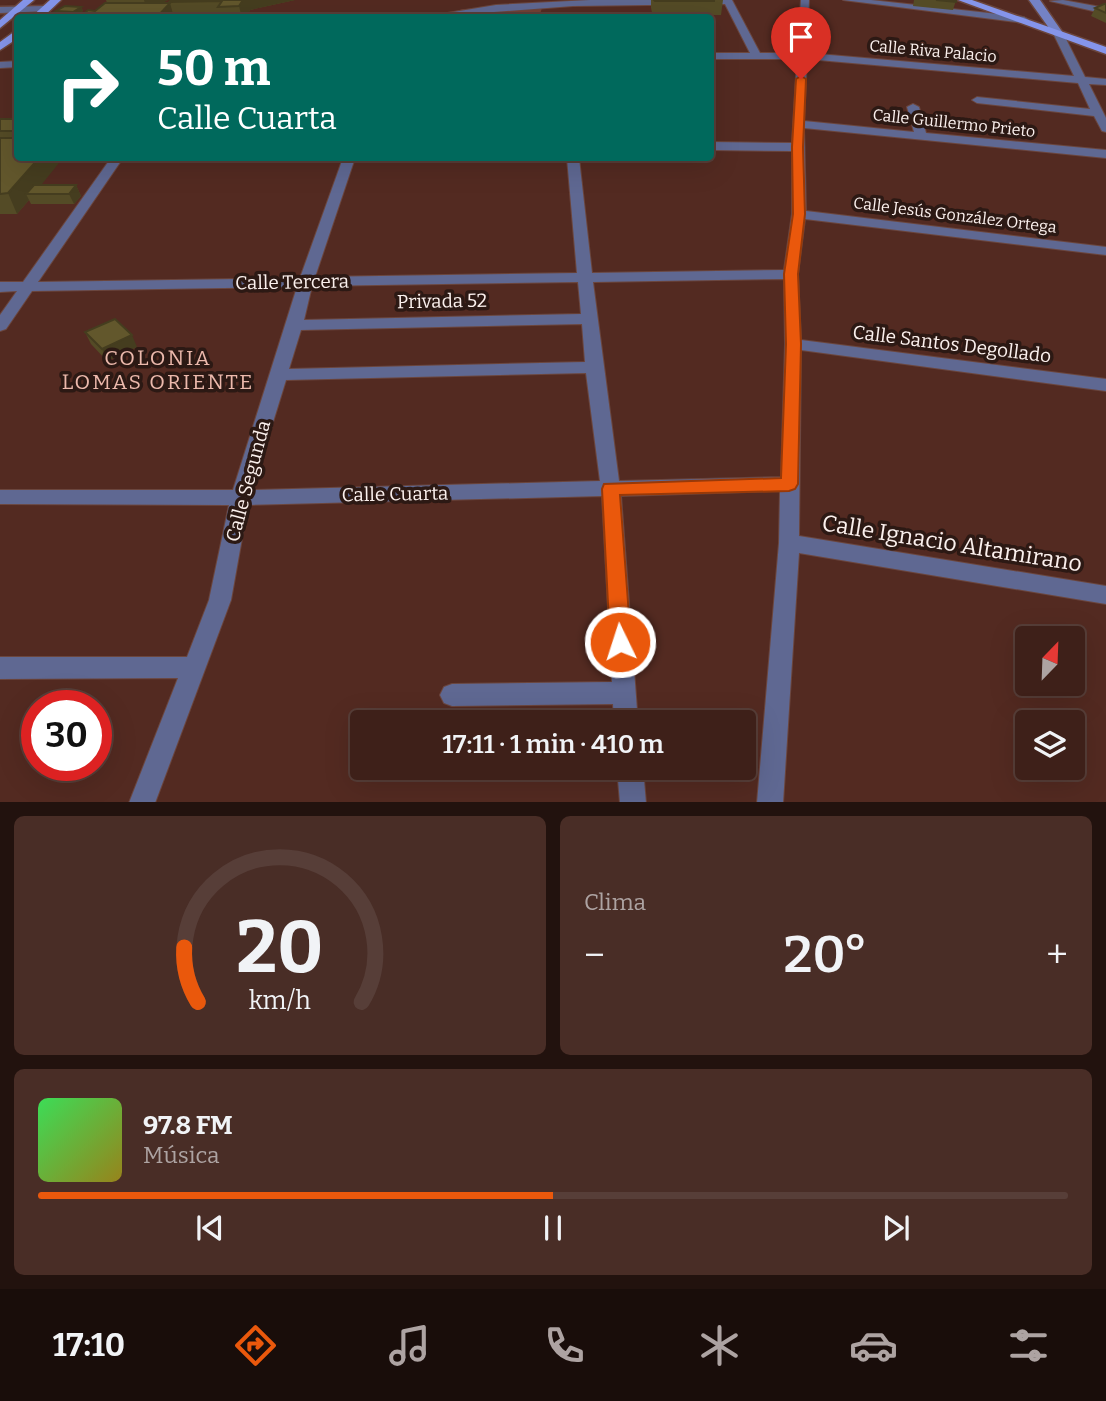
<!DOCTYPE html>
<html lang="es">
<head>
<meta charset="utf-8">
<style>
	:root { --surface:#3e2019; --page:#492d26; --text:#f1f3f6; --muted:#ada3a2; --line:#573e38; --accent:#ea580c }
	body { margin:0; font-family:Bitter,serif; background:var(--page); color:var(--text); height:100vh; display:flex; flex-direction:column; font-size:26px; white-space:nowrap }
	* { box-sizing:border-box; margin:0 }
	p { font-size:23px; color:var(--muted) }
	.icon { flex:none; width:38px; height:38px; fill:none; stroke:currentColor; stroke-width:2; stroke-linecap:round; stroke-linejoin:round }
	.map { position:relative; height:802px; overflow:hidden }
	.side { display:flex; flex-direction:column; gap:14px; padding:14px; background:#22120e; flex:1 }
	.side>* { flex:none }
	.hud { position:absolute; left:14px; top:14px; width:700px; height:147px; border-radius:7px; box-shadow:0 7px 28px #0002,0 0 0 2px var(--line); background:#00695c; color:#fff; overflow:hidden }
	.needle { width:46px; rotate:23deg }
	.buttons { position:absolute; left:1015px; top:626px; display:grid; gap:14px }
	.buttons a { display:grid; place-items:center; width:70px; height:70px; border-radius:7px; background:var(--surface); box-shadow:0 7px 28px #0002,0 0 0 2px var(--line); font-size:35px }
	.speed { position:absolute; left:21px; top:690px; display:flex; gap:14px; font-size:35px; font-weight:700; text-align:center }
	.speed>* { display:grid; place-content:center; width:91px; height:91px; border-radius:50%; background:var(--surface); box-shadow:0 7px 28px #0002,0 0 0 2px var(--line); line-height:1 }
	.speed .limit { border:10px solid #d22; background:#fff; color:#111 }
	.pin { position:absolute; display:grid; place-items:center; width:60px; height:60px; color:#fff; margin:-72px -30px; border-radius:50% 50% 50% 0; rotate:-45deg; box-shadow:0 0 7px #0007 }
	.pin .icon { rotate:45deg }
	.me { position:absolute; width:77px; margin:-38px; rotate:356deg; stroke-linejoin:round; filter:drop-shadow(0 0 5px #0008) }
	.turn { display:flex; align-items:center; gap:24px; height:147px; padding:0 28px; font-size:32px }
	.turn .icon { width:91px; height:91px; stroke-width:2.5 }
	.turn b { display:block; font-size:49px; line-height:60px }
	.big { font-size:52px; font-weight:600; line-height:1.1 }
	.side .tile { flex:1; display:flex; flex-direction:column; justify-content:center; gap:10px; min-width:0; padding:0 24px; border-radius:10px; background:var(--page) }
	.side .dial { align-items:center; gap:0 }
	.dial svg { height:182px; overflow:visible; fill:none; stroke:var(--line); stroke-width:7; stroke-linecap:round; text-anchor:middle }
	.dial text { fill:var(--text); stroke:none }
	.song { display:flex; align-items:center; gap:21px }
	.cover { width:84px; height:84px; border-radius:10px; background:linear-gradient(135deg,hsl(130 70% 55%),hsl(50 70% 35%)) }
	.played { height:7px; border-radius:4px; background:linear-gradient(90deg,var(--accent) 50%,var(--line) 50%) }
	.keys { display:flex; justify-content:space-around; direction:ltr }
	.heat { display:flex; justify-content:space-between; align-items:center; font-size:38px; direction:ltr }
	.side .tiles { flex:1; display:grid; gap:14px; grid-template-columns:1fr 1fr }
	.tile:last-child { grid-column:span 2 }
	.trip { position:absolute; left:350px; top:710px; width:406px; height:70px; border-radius:7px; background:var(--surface); box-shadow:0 7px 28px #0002,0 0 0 2px var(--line); font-weight:600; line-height:70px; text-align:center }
	.menu { display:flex; height:112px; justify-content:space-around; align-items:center; background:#190d0a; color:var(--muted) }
	.menu .icon { width:49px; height:49px }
	.menu .selected { color:var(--accent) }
	.menu b { font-size:32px; color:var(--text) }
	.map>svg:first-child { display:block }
</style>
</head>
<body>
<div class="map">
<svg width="1106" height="803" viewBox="0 0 1106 803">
	<rect width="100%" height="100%" fill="#532a21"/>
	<polygon fill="#723f33" points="543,5 539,17 430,18 463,9"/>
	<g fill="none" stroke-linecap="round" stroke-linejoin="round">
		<g stroke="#6b463e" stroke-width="2">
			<g id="minor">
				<path d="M590 0H732L760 53H797L801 0H809L807 53 1074 76 1053 33 1058 30 1063 33 1085 77 1106 79V85L1089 84 1106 118V132L1102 131 1094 116 977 103 972 100 977 97 1090 109 1078 83 807 59 804 121 914 132 907 107 913 104 919 107 926 133 1106 150V158L804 128 806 211 1106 247V255L805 219 798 274 801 340 1106 379V391L801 350 799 536 1106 586V604L799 553 783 803H757L779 543 780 491 621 496 638 723H614L613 704 452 706 444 703 440 695 444 687 452 684 612 682 602 496 248 505 231 600 155 803H129L178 678 0 679V657H187L209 600 229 505 0 504V490H233L297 287 32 291 6 329 0 331V315L17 291 0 292V282H23L111 158H123L38 282 300 278 343 158H355L315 277 577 273 567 158H579L592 273 784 270 792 214V151L710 150V142L792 143 797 59H710V53H750L725 4 573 6 417 18 496 5ZM784 279 785 344 781 477 619 481 593 282ZM578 282 581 314 304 320 312 286ZM582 324 585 362 289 369 301 330ZM586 373 600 481 252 490 286 380Z"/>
				<polygon points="843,0 871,0 1024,17 1029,20 1024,23"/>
				<polygon points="1063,0 1106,8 1106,14 1050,1"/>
				<polygon points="18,61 18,67 0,68 0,62"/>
				<polygon points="617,768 643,768 646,803 620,803"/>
			</g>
		</g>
		<g stroke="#6b463e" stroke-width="3">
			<polygon id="tertiary" points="45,6 50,9 49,11 0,13 0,7"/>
		</g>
		<g stroke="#6b463e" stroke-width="3">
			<polygon id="secondary" points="1029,0 1040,0 1063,33 1062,35 1054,35"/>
		</g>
		<g stroke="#6b463e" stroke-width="3">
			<g id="primary">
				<polygon points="23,0 34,0 0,28 0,20"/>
				<polygon points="50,0 61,0 42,18 30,18"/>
				<polygon points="958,0 972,0 1106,47 1106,54"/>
				<polygon points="18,29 18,38 0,50 0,42"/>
			</g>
		</g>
		<use href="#minor" fill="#5f6892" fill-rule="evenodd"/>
		<use href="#tertiary" fill="#5f6892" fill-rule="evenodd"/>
		<use href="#secondary" fill="#7482c5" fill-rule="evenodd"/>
		<use href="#primary" fill="#8595eb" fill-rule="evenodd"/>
	</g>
	<g fill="#544b26">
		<polygon points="106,0 168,0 161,3 107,3"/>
		<polygon points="295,0 250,10 246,18 174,18 169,2"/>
		<polygon points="651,0 723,0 721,15 713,15 712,17 653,17 651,8"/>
		<polygon points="914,0 956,0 953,10 913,6"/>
		<polygon points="1106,4 1106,23 1091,16 1095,8"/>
		<polygon points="81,7 83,11 74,16 58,15 56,11"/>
		<polygon points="0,119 18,119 18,158 41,185 76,185 81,196 74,204 31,204 29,200 17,214 0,214"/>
		<polygon points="85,332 137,347 107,361 91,344"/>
	</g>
	<g fill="#453d1f">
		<polygon points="144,0 168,0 147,11"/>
		<polygon points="243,0 295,0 250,10 246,18 242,18 239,6"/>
		<polygon points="170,3 174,18 156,18"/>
		<polygon points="81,7 83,11 74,16 73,12"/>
		<polygon points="39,158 63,158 34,194 26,194 29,200 17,214 8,193"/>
		<polygon points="76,185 81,196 74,204 69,194"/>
		<polygon points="132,335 137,347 107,361 102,349"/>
	</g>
	<g fill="#62572c" stroke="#453d1f" stroke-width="2">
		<polygon points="171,0 243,0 239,6 218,7 222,1 169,2"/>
		<polygon points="654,0 714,0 714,1 655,1"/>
		<polygon points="936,0 956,0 956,2"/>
		<polygon points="105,3 170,3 156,18 79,18 88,10 95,11"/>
		<polygon points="1104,4 1106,4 1106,13 1095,8"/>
		<polygon points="65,6 81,7 73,12 56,11"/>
		<rect x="0" y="119" width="18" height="12"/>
		<polygon points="0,138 18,138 18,158 39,158 8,193 0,194"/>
		<polygon points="34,185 76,185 69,194 26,194"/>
		<polygon points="115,319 132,335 102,349 85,332"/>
	</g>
	<polygon fill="#ea580c" stroke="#983908" stroke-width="2" points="801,76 806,79 803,147 805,214 798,274 801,344 798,484 795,489 789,491 620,495 631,642 628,648 620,651 613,648 610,642 602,489 604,484 781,478 786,344 784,274 793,214 792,147 796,79"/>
	<g text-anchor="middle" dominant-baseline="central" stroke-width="7" stroke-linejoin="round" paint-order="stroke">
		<g font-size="16" fill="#fbf0ed" stroke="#2c1914">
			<text transform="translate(933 51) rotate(5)">Calle Riva Palacio</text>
			<text transform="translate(954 123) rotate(6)">Calle Guillermo Prieto</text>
			<text transform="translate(955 215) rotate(7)">Calle Jesús González Ortega</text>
		</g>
		<g font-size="19" fill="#fbf0ed" stroke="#2c1914">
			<text transform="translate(292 282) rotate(-1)">Calle Tercera</text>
			<text transform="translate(442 301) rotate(-1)">Privada 52</text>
			<text transform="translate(952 344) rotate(7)">Calle Santos Degollado</text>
			<text transform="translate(248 481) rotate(-75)">Calle Segunda</text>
			<text transform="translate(395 494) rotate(-1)">Calle Cuarta</text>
		</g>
		<g font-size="21" letter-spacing="2" fill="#ecb9ac" stroke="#2c1914">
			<text x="158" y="358">COLONIA<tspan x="158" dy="24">LOMAS ORIENTE</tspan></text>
		</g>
		<g font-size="23" fill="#fbf0ed" stroke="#2c1914">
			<text transform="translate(952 543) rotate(9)">Calle Ignacio Altamirano</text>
		</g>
	</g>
</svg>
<div class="buttons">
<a><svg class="needle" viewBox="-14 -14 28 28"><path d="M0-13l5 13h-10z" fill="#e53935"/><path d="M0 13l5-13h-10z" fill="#ada3a2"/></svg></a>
<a><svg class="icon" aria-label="layers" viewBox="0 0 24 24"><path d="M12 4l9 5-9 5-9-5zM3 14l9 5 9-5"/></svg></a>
</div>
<div class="speed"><div class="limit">30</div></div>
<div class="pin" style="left:801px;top:79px;background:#d93025"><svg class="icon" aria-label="arrive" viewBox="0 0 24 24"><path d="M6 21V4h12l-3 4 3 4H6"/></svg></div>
<svg class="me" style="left:620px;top:642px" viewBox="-20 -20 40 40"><circle r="17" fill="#ea580c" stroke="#fff" stroke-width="3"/><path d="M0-11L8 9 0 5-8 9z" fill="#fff"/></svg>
<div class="trip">17:11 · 1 min · 410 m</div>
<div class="hud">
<div class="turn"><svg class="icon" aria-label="right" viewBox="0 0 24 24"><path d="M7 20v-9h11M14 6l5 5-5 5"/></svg><div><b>50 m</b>Calle Cuarta</div></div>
</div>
</div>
<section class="side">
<div class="tiles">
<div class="tile dial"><svg viewBox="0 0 100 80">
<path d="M14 69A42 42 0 1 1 86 69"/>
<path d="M14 69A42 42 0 0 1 8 45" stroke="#ea580c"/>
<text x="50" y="56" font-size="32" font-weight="700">20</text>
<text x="50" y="72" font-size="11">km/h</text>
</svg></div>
<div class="tile"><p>Clima</p>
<div class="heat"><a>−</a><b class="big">20°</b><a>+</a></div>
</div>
<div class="tile">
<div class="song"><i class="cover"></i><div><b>97.8 FM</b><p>Música</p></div></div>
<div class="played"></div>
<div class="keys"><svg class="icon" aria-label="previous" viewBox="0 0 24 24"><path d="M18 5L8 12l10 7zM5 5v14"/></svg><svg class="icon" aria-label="pause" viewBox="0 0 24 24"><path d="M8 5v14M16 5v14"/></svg><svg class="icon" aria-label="next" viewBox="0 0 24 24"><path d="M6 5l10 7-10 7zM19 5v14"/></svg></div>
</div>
</div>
</section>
<nav class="menu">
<b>17:10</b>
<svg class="icon selected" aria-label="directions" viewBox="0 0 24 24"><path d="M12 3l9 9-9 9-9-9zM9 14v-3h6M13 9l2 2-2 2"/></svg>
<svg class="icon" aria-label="music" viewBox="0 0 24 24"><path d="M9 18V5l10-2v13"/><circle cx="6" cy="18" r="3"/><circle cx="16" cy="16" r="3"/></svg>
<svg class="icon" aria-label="phone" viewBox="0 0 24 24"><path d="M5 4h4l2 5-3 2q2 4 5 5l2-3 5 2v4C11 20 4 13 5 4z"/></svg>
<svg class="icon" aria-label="climate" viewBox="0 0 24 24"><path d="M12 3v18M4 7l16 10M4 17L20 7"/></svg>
<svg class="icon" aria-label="car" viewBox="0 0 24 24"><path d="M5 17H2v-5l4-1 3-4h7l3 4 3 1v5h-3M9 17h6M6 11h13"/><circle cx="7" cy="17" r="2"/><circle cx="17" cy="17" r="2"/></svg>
<svg class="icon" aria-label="filters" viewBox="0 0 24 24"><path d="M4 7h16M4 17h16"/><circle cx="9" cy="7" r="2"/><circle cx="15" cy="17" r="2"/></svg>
</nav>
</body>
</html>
